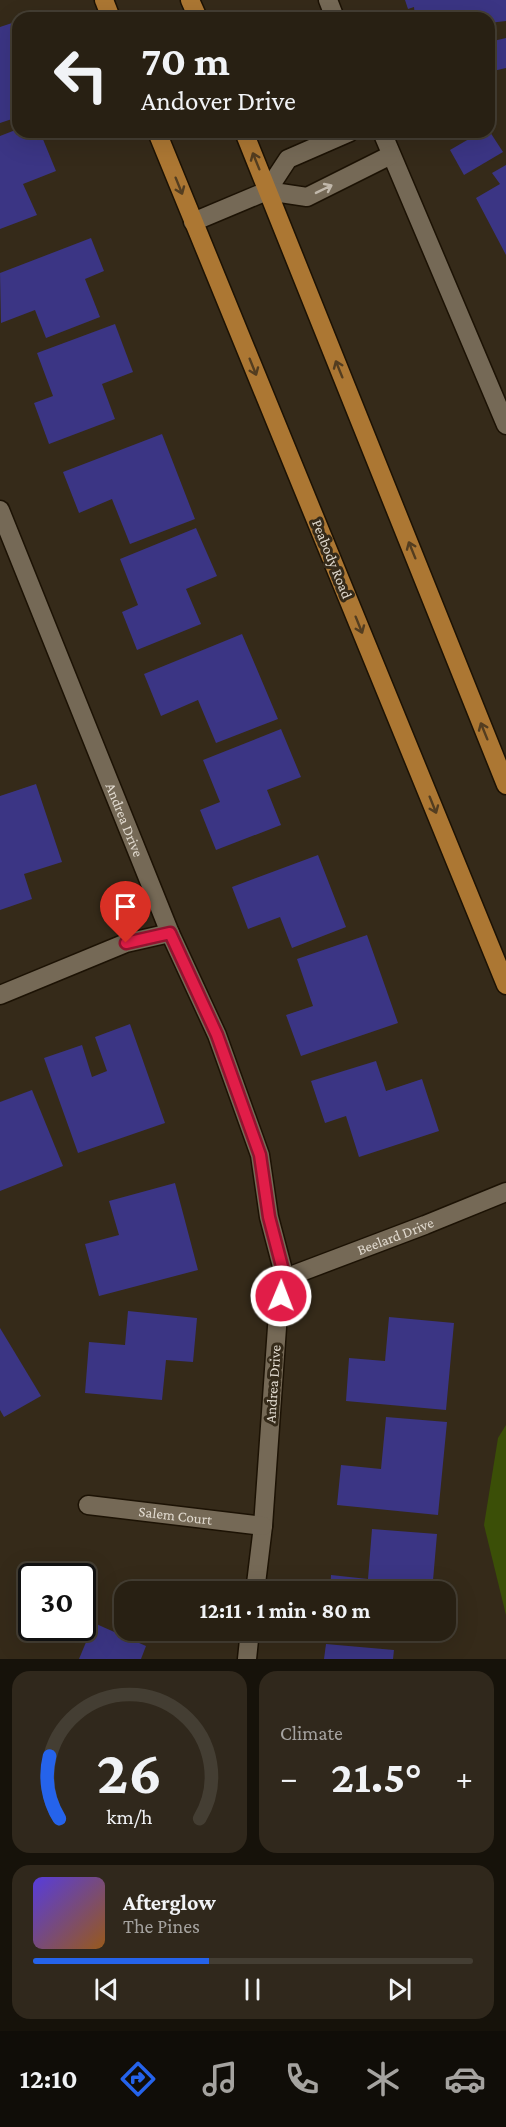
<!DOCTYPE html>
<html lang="en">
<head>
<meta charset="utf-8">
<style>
	:root { --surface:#282013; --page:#30281c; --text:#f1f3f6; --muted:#a5a3a0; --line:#443e33; --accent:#2563eb }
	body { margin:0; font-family:"Crimson Pro",serif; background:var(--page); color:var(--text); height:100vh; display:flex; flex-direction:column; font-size:22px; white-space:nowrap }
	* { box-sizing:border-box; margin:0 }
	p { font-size:20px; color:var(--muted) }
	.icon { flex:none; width:33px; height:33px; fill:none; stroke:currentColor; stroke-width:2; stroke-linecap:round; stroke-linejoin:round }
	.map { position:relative; height:1659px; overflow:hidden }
	.sheet { display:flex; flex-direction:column; gap:12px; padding:12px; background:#16120a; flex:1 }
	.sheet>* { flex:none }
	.guide { position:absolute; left:12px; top:12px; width:483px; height:126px; border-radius:18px; box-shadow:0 6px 24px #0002,0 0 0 2px var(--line); background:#282013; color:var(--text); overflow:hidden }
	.speed { position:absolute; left:18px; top:1563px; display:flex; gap:12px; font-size:30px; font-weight:700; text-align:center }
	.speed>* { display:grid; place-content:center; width:78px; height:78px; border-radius:50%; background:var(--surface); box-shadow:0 6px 24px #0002,0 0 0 2px var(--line); line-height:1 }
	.speed .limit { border:3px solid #111; border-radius:9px; background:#fff; color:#111 }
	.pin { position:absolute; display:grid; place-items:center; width:51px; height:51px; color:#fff; margin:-62px -26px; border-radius:50% 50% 50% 0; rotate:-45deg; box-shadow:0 0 6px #0007 }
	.pin .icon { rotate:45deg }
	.me { position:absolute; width:66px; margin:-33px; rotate:1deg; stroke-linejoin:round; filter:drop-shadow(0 0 4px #0008) }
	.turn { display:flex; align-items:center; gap:21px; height:126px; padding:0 30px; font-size:27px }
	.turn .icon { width:78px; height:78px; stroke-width:2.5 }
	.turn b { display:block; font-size:42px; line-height:51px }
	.big { font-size:45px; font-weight:700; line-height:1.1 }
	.sheet .card { flex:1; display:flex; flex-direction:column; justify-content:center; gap:9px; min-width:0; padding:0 21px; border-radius:18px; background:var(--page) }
	.sheet .dial { align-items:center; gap:0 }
	.dial svg { height:156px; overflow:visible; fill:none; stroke:var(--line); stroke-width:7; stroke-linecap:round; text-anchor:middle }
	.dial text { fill:var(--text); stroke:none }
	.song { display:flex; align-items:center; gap:18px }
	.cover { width:72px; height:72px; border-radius:9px; background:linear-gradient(135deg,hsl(250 70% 55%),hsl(30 70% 35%)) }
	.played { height:6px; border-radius:3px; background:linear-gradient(90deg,var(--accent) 40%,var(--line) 40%) }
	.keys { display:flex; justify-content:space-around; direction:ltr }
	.heat { display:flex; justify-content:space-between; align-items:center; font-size:33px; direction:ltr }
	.sheet .tiles { flex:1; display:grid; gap:12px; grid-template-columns:1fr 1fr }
	.card:last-child { grid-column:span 2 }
	.trip { position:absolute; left:114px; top:1581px; width:342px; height:60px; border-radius:18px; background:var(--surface); box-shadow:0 6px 24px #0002,0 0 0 2px var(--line); font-weight:700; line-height:60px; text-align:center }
	.menu { display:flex; height:96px; justify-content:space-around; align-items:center; background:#100d08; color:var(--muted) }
	.menu .icon { width:42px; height:42px }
	.menu .selected { color:var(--accent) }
	.menu b { font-size:27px; color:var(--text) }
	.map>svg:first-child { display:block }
</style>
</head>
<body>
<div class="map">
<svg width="506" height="1659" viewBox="0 0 506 1659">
	<rect width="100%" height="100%" fill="#352a19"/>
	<polygon fill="#3b4f07" points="506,1425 506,1615 484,1525 498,1438"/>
	<g fill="#3b3584">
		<polygon points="405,0 506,0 506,21 489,23 489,18 474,18 473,16 462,18 415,18 414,7 408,9"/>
		<polygon points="12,23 18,38 18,117 0,123 0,27"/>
		<polygon points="506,38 506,68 489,72 489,42"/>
		<polygon points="18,129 18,132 40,132 56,171 23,184 37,215 0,229 0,136"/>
		<polygon points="481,132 490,132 503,152 464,175 450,150"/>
		<polygon points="506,165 506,255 476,198 500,184 492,173"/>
		<polygon points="91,238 104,271 85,279 100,317 46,338 35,310 1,323 0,273"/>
		<polygon points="115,324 133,372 102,384 115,419 49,444 34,403 53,396 37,353"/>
		<polygon points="162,434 195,519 130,544 112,499 79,513 63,472"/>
		<polygon points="196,528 217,576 186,589 201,624 137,650 122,612 138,605 120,559"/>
		<polygon points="242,634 278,719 216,743 198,700 161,716 144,674"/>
		<polygon points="281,729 301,777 267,790 281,825 216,850 200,810 220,802 203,760"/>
		<polygon points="36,784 62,862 24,874 32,899 0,910 0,796"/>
		<polygon points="318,855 346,927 292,948 280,917 248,929 232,887"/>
		<polygon points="367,935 398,1023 301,1056 286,1015 313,1006 297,959"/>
		<polygon points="130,1024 165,1123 78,1153 44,1058 82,1045 92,1077 107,1071 95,1037"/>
		<polygon points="376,1061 386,1091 422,1079 439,1131 359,1157 346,1116 325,1123 311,1081"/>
		<polygon points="32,1090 63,1166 0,1191 0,1102"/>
		<polygon points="175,1183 198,1270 99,1296 85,1244 119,1235 109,1201"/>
		<polygon points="128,1311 197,1318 193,1362 166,1360 162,1400 85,1393 89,1342 125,1345"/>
		<polygon points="389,1317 454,1323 446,1410 346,1401 349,1358 385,1361"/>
		<polygon points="0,1328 41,1396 4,1417 0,1410"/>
		<polygon points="386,1417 447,1422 438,1515 337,1505 341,1465 381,1469"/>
		<polygon points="372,1529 437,1534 432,1592 330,1592 331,1575 368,1579"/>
		<polygon points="94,1623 146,1646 141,1659 79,1659"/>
		<polygon points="326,1644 394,1650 393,1659 324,1659"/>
	</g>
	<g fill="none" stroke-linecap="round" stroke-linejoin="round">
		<g stroke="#1c1204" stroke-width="21">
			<g id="minor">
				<polyline points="328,0 335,18"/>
				<polyline points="382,132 506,425"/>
				<polyline points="267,191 288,159 350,132"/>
				<polyline points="193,222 267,191 307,197 391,155"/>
				<path id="s1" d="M0 510 170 933 217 1035 260 1155 269 1217 285 1278 278 1313 263 1526 255 1592"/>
				<polyline points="0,995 126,943 170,933"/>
				<path id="s2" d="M285 1278 425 1225 506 1192"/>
				<path id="s3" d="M88 1505 263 1526"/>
				<polyline points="247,1659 250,1630"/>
			</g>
		</g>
		<g stroke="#1c1204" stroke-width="21">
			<g id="major">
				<polyline points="104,0 111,18"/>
				<polyline points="190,0 198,18"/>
				<polyline points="157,132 506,985"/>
				<polyline points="244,132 506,785"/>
			</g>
		</g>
		<use href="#minor" stroke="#756956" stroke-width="18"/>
		<use href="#major" stroke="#ac7733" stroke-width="18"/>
	</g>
	<defs><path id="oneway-shaft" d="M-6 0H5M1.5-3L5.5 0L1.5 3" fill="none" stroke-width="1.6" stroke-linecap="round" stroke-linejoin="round" transform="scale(1.5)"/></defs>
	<g stroke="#533d20">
		<use href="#oneway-shaft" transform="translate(256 161) rotate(-112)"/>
		<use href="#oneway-shaft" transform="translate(179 186) rotate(68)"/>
		<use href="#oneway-shaft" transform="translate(253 367) rotate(68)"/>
		<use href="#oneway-shaft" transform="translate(339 369) rotate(-112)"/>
		<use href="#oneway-shaft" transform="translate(412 550) rotate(-112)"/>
		<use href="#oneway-shaft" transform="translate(359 625) rotate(68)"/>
		<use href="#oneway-shaft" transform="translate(484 731) rotate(-112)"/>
		<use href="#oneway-shaft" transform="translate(433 805) rotate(68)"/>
	</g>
	<use stroke="#c1b8ab" href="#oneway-shaft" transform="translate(324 189) rotate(-26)"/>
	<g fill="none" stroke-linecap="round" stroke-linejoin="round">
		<g stroke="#92132f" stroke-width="15">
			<polyline id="route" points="126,943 170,933 217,1035 260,1155 269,1217 285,1278 281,1296"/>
		</g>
		<use href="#route" stroke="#e11d48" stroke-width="10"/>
	</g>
	<g text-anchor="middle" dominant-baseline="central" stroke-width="6" stroke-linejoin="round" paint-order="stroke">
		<g font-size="15" fill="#e1dacf" stroke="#352a19">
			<text transform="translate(332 559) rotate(68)">Peabody Road</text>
			<text stroke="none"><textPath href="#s1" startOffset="334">Andrea Drive</textPath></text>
			<text stroke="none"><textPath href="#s2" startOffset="118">Beelard Drive</textPath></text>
			<text transform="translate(273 1384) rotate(-86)">Andrea Drive</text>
			<text stroke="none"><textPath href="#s3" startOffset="88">Salem Court</textPath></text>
		</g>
	</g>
</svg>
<div class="speed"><div class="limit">30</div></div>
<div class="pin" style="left:126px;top:943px;background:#d93025"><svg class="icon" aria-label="arrive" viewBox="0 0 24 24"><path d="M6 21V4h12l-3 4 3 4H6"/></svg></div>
<svg class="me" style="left:281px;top:1296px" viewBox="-20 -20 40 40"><circle r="17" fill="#e11d48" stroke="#fff" stroke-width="3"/><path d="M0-11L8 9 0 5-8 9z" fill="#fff"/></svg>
<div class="trip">12:11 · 1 min · 80 m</div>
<div class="guide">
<div class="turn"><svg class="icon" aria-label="left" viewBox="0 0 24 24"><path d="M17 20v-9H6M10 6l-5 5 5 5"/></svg><div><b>70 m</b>Andover Drive</div></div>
</div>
</div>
<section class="sheet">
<div class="tiles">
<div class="card dial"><svg viewBox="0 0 100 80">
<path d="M14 69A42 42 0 1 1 86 69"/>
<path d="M14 69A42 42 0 0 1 9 37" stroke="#2563eb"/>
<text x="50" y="56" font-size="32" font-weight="700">26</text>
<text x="50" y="72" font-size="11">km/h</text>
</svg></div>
<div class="card"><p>Climate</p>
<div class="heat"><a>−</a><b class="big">21.5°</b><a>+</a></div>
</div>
<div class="card">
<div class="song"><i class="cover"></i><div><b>Afterglow</b><p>The Pines</p></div></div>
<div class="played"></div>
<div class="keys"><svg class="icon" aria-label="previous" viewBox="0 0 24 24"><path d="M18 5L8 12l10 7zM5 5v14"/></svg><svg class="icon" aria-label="pause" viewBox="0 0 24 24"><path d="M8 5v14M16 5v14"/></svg><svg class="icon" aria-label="next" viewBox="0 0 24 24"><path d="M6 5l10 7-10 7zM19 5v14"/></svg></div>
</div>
</div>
</section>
<nav class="menu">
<b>12:10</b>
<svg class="icon selected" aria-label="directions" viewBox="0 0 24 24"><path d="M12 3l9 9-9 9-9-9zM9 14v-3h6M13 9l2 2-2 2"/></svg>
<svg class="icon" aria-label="music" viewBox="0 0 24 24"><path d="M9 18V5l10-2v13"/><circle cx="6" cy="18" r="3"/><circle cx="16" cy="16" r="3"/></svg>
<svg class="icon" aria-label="phone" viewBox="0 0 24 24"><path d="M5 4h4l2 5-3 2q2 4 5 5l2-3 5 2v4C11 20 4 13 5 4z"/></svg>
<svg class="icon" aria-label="climate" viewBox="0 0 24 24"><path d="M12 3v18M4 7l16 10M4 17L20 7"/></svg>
<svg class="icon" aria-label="car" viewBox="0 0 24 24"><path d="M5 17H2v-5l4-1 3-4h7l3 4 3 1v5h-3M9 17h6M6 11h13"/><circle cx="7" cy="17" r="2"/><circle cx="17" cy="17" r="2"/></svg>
</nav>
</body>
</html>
